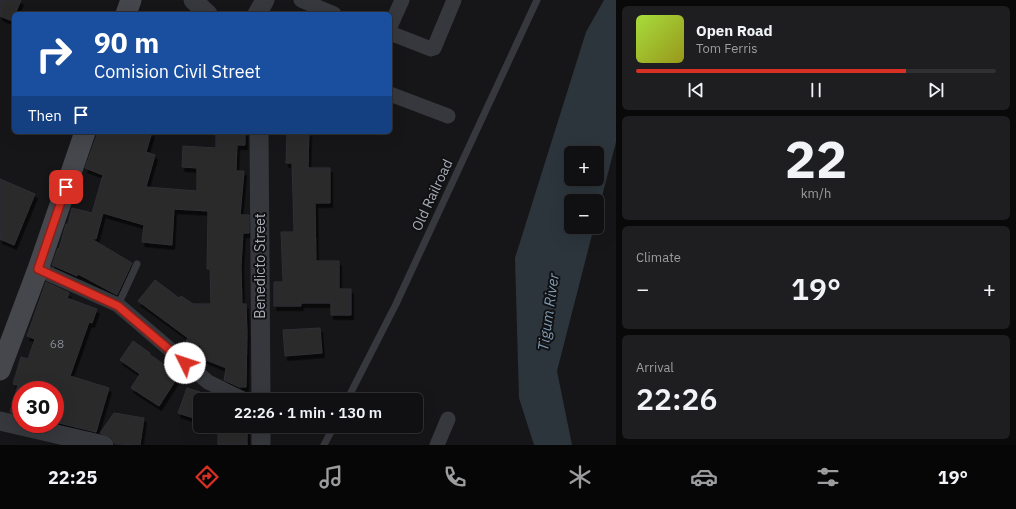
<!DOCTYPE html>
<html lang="en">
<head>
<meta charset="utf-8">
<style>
	:root { --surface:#101012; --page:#1e1e20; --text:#f1f3f6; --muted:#9c9d9f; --line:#303032; --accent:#d93025 }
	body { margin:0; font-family:"IBM Plex Sans",sans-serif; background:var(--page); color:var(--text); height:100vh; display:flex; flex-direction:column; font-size:15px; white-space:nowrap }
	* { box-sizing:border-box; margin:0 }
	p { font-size:13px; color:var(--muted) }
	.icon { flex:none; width:22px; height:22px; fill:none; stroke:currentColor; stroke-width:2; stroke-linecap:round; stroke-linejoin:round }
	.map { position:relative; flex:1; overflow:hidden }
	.sheet { display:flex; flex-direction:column; gap:6px; padding:6px; background:#09090a; width:400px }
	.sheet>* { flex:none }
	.top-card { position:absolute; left:12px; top:12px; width:380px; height:122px; border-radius:6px; box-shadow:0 4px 16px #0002,0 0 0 1px var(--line); background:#1a4fa0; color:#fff; overflow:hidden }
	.tools { position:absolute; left:564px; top:146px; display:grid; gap:8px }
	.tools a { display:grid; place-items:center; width:40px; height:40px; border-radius:6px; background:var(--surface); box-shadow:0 4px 16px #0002,0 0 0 1px var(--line); font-size:20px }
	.speed { position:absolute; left:12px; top:381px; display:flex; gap:8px; font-size:20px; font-weight:700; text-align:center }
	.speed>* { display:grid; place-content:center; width:52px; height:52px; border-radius:50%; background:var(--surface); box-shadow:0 4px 16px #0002,0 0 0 1px var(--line); line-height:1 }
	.speed .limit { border:6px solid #d22; background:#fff; color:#111 }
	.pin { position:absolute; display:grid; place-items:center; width:34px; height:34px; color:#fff; margin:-17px; border-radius:8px; box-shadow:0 2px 6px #0006 }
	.me { position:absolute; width:44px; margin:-22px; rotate:311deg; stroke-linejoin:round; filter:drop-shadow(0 0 3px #0008) }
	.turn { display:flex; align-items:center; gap:14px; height:84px; padding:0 16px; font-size:18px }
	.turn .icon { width:52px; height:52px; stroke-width:2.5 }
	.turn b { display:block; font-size:28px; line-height:34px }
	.then { display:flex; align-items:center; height:38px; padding:0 16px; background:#0003; gap:8px; font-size:15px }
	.big { font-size:30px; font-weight:600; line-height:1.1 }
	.sheet .card { flex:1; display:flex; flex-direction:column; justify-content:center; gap:6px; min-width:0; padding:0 14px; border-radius:6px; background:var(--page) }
	.sheet .dial { align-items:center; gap:0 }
	.dial b { font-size:52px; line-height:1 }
	.song { display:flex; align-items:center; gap:12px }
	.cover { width:48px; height:48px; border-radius:6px; background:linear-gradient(135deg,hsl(80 70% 55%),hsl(60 70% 35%)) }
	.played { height:4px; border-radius:2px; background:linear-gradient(90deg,var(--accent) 75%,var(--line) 75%) }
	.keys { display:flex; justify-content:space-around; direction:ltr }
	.heat { display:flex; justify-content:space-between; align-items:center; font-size:22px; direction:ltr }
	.trip { position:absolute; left:193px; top:393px; width:230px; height:40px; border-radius:6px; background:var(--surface); box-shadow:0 4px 16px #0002,0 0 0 1px var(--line); font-weight:600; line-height:40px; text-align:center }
	.tab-bar { display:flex; height:64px; justify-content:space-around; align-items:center; background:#060607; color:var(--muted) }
	.tab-bar .icon { width:28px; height:28px }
	.tab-bar .selected { color:var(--accent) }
	.tab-bar b { font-size:18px; color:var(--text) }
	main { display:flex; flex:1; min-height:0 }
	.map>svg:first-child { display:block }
</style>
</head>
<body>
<main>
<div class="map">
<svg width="616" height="445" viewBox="0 0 616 445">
	<defs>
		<filter id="shadow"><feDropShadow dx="2.5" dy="4.5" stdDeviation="0" flood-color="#0009"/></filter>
	</defs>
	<rect width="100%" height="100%" fill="#161618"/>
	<path fill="#2c353c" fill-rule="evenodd" d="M604 0H616V142L597 216V201H571V227H594L557 371 572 445H534L519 398 515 258 586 32ZM571 153H597V179H571Z"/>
	<g fill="#29292c" stroke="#303034" filter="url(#shadow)">
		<polygon points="0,0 21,0 12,21 0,16"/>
		<polygon points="98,132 152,132 146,152 155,155 146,187 197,191 197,168 182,167 183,146 216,148 216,132 245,132 245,145 237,145 236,171 244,171 240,215 249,215 249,233 243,233 241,266 242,304 246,304 247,333 246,387 239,387 224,380 226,368 197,356 201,345 200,344 193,354 182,348 188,338 138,301 155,280 179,298 181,296 193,304 211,304 210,269 207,269 208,211 174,209 172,245 142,242 144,225 103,213 96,239 90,238 132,263 117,295 78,274 77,276 52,265 58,248 59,249 66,224 68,224 72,208 92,213 103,175 85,168"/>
		<polygon points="287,132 309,132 308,168 330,168 330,203 315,203 316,261 339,261 339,289 351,289 351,315 331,315 331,303 301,303 301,306 274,306 274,282 283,282 281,232 294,232 292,163 286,163"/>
		<polygon points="0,179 35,194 14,245 0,239"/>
		<polygon points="46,282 69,293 67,298 97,309 92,323 89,322 70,376 109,388 96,432 55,422 55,399 58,390 21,390 21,415 10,412 18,385 13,384 21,357 28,359 35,339 27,336"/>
		<polygon points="320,328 322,353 285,356 283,330"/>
		<polygon points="133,341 150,353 149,354 179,375 159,406 131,388 140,374 120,360"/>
		<polygon points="187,388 200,392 200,420 178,413"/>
		<polygon points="114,413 144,418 140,445 115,444 111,437 100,433"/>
		<rect x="218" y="426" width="29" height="19"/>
	</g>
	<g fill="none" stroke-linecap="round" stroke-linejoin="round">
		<g stroke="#37383d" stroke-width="7">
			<polyline points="118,305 137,264"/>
			<polyline points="347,400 396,304 537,0"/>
			<polyline points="324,445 334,426"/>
		</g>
		<g stroke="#37383d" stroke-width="15">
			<polyline points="301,0 334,14"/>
			<polyline points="390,27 402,0"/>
			<polyline points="390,33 431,49 434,48 454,0"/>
			<polyline points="390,94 448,116"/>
			<polyline points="38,269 118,305 208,382 245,400"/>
			<polyline points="437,445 448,419"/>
		</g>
		<g stroke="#37383d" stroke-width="19">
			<polyline points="193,0 208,14"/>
			<polyline points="257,14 265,0"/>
			<polyline points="259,132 261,400"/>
			<polyline points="0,421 104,445"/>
			<polyline points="261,445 261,426"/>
		</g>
		<g stroke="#45474d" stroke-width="21">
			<polyline points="126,14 131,0"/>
			<polyline points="0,370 38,269 85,132"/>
		</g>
	</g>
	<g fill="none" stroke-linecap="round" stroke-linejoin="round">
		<g stroke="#8d1f18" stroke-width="10">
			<polyline id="route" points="66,187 38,269 118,306 185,363"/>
		</g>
		<use href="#route" stroke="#d93025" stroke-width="7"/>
	</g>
	<g text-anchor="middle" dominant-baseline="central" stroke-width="4" stroke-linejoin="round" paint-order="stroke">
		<g font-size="12" fill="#888b94">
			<text x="57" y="343">68</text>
		</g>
		<g font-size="14" fill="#a8adb8" stroke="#111113">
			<text transform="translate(432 195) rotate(-65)">Old Railroad</text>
			<text transform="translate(260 266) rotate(-90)">Benedicto Street</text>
		</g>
		<g font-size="15" font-style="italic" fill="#7f9bb3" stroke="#111113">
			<text transform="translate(548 312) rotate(-82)">Tigum River</text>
		</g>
	</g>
</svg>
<div class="tools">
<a>+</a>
<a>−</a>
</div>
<div class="speed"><div class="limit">30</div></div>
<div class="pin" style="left:66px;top:187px;background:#d93025"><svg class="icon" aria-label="arrive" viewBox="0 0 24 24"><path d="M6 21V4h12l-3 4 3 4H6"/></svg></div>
<svg class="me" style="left:185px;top:363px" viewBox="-20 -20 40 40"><circle r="19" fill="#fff"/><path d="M0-13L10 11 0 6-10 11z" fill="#d93025"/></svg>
<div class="trip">22:26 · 1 min · 130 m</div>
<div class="top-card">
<div class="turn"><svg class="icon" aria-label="right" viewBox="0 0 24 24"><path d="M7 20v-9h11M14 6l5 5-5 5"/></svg><div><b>90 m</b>Comision Civil Street</div></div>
<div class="then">Then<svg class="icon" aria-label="arrive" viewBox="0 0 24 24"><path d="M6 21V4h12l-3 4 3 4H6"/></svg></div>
</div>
</div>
<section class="sheet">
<div class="card">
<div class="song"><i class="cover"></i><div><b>Open Road</b><p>Tom Ferris</p></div></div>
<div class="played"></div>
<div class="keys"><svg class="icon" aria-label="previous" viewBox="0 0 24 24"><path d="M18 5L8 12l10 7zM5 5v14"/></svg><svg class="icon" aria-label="pause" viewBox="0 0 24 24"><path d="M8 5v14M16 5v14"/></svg><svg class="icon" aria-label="next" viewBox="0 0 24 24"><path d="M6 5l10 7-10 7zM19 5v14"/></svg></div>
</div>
<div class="card dial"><b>22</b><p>km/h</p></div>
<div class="card"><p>Climate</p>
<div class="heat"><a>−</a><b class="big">19°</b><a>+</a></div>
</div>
<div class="card"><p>Arrival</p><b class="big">22:26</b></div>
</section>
</main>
<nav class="tab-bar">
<b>22:25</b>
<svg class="icon selected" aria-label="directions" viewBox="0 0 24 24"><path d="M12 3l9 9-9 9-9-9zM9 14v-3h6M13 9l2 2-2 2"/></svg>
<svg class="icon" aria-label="music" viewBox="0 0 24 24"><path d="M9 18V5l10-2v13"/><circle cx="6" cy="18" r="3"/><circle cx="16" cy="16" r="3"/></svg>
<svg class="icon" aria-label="phone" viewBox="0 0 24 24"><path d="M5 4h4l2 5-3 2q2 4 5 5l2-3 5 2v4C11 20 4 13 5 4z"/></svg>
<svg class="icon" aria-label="climate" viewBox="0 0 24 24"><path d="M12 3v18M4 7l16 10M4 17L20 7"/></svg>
<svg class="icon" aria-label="car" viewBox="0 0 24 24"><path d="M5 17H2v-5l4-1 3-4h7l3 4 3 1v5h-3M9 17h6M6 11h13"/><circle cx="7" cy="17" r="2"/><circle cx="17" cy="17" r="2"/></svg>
<svg class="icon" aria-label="filters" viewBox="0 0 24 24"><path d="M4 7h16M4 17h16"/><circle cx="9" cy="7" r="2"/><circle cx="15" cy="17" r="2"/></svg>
<b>19°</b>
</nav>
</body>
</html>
